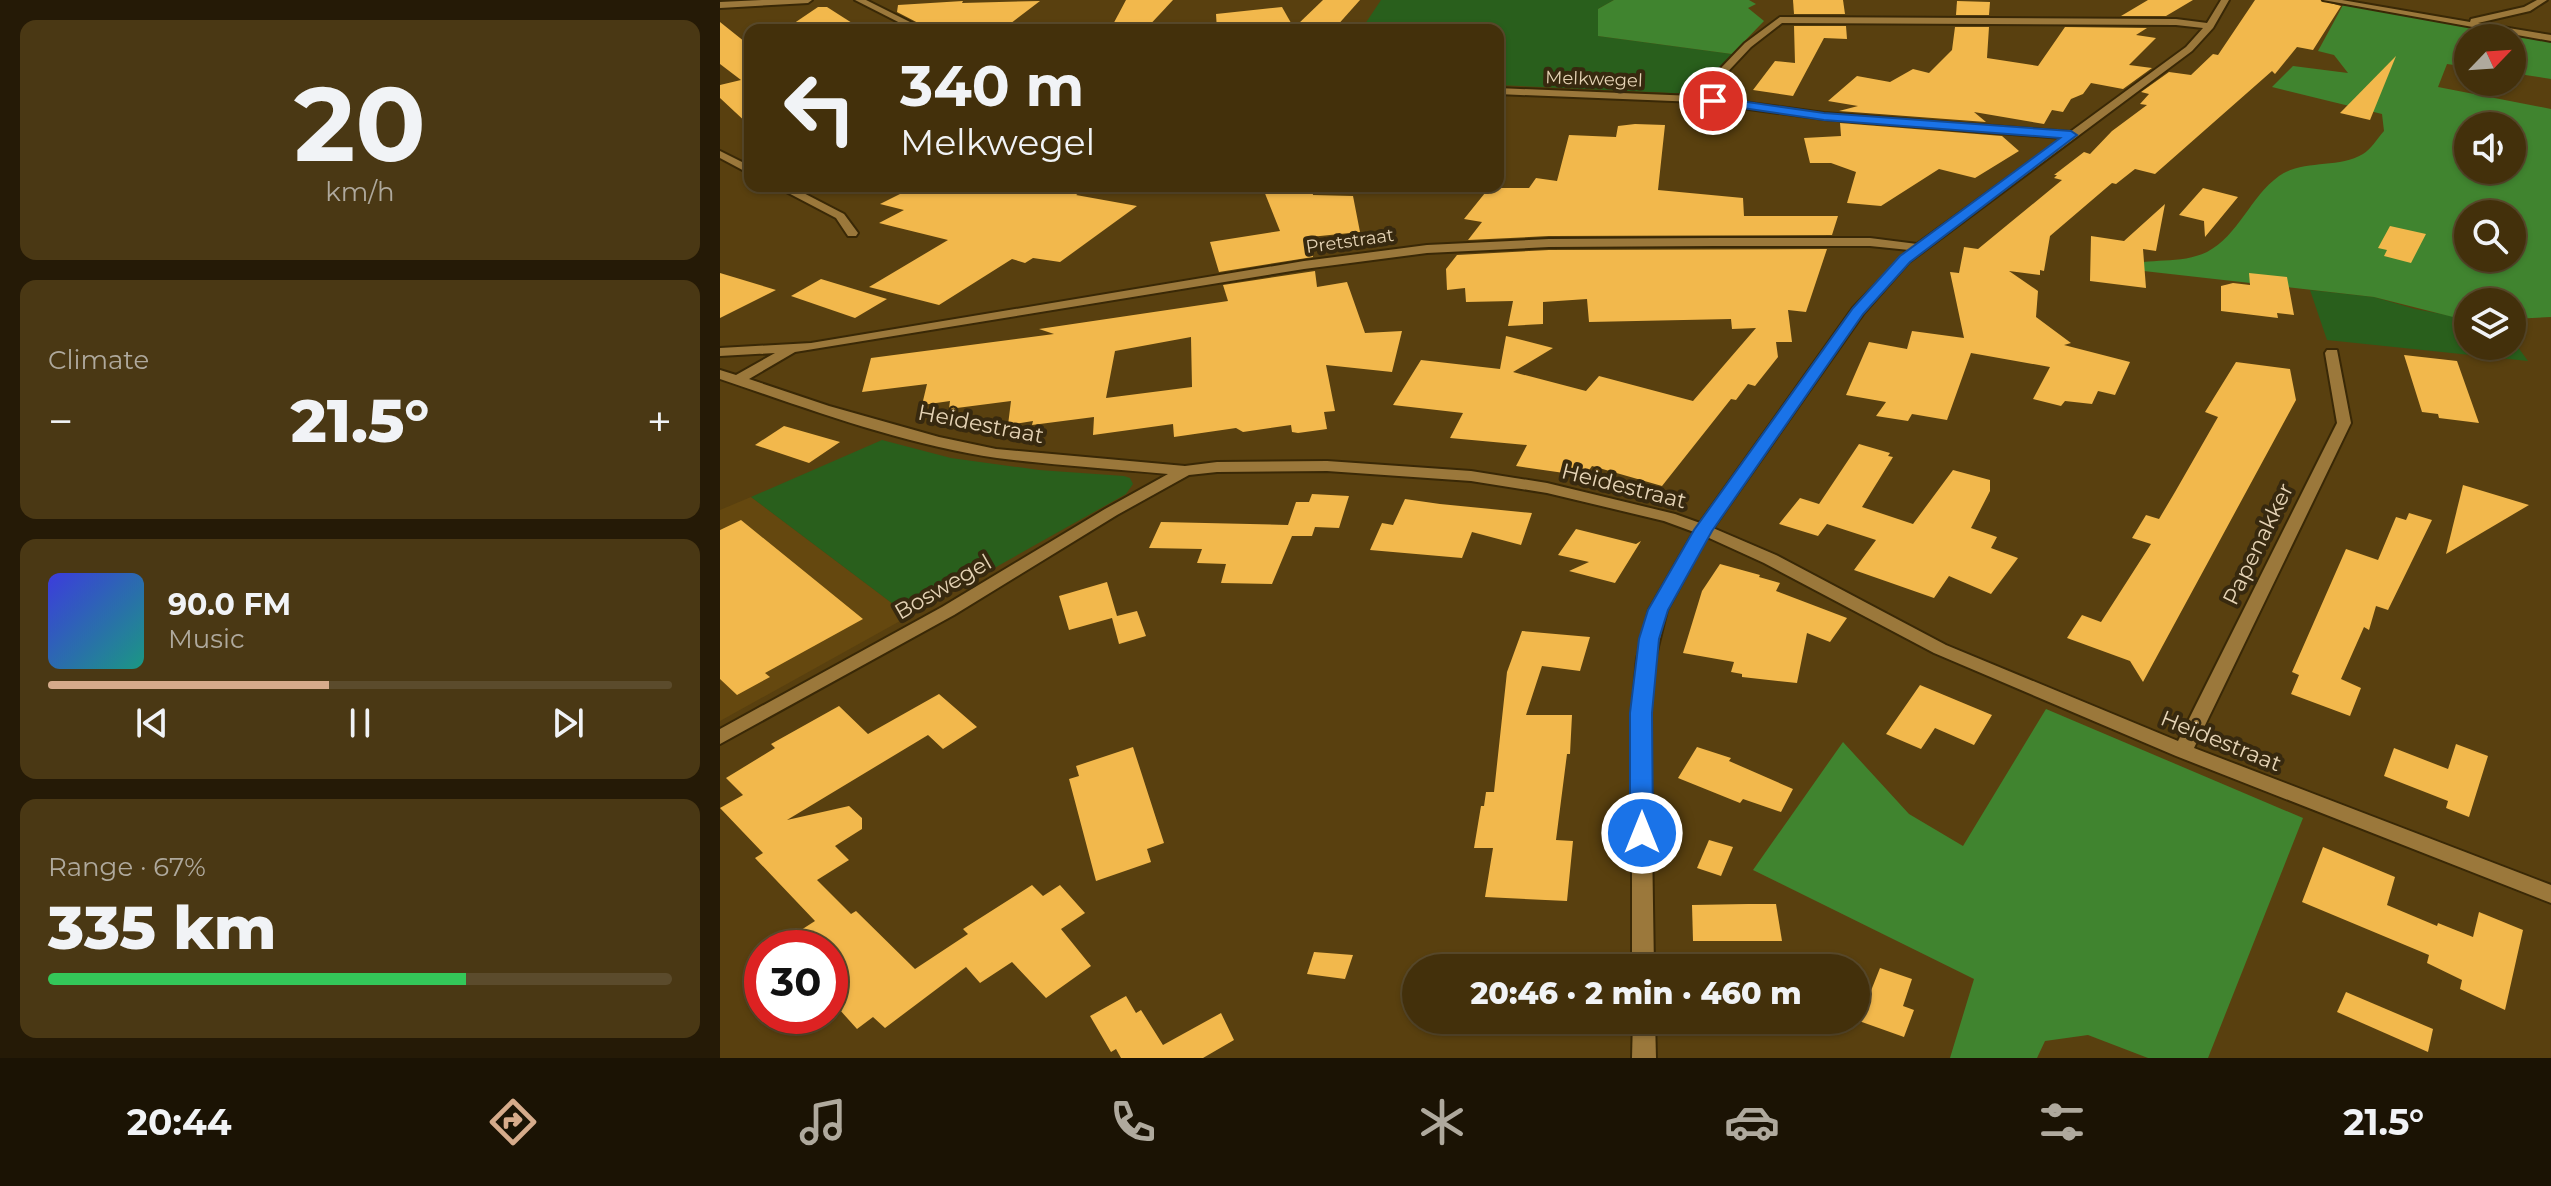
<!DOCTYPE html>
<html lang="en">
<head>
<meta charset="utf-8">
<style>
	:root { --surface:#43300b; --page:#4a3814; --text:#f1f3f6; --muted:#afa99d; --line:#5b4b2c; --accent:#d6ab8b }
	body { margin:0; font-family:Montserrat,sans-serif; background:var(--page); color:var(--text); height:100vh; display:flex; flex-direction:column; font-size:30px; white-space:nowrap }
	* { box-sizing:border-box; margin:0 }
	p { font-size:26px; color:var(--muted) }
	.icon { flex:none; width:44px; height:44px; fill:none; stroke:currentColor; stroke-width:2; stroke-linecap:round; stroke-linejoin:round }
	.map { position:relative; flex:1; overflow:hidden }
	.sheet { display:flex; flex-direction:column; gap:20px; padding:20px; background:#251a06; width:720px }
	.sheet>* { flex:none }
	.banner { position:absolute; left:24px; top:24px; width:760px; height:168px; border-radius:16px; box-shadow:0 2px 6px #0004,0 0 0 2px var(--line); background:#43300b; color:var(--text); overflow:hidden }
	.needle { width:52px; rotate:65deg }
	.fabs { position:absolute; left:1734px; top:24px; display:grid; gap:16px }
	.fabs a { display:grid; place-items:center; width:72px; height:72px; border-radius:50%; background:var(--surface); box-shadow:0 2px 6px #0004,0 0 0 2px var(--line); font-size:40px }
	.speed { position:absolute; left:24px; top:930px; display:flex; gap:16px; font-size:40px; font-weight:700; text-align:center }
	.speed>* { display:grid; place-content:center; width:104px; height:104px; border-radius:50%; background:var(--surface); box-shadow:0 2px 6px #0004,0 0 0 2px var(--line); line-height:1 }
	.speed .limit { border:12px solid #d22; background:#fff; color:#111 }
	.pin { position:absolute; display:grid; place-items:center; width:68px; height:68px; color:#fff; margin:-34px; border:4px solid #fff; border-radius:50%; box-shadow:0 2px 8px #0007 }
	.me { position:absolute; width:88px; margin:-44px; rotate:0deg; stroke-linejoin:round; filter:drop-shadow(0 0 6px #0008) }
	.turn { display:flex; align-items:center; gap:28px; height:168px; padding:0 24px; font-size:36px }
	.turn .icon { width:104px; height:104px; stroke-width:2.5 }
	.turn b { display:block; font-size:56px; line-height:68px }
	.big { font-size:60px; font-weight:800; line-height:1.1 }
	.sheet .widget { flex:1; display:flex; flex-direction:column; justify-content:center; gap:12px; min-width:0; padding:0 28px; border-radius:16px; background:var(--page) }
	.sheet .dial { align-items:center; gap:0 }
	.dial b { font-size:104px; line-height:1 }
	.song { display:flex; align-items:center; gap:24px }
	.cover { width:96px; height:96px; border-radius:12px; background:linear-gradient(135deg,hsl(240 70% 55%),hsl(170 70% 35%)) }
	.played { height:8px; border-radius:4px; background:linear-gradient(90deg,var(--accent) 45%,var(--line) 45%) }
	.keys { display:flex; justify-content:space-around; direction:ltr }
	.heat { display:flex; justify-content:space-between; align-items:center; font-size:44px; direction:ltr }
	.charge { height:12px; border-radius:6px; background:linear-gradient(90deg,#34c759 67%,var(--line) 0) }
	.trip { position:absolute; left:682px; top:954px; width:468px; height:80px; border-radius:40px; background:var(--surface); box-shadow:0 2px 6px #0004,0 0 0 2px var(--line); font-weight:800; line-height:80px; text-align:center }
	.menu { display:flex; height:128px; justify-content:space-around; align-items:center; background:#1b1304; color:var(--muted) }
	.menu .icon { width:56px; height:56px }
	.menu .current { color:var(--accent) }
	.menu b { font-size:36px; color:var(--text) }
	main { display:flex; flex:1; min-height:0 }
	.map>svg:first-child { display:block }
</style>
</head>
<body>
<main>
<section class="sheet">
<div class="widget dial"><b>20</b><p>km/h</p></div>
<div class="widget"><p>Climate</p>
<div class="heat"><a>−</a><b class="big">21.5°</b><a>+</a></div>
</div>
<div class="widget">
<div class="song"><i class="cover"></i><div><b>90.0 FM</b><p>Music</p></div></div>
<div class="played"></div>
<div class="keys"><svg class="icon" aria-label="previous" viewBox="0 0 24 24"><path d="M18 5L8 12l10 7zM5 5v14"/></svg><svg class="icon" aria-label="pause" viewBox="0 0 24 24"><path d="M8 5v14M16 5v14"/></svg><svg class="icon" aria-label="next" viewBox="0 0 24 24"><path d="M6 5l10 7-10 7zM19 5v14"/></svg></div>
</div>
<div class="widget"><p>Range · 67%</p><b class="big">335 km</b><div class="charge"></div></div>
</section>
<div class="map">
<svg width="1831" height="1058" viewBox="0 0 1831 1058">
	<rect width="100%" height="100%" fill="#59400f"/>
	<polygon fill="#65480f" points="31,497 189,616 0,721 0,510"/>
	<g fill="#295f1c">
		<polygon points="661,0 894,0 878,9 878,36 1012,54 974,94 778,85 778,30 641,30"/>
		<polygon points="1590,290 1654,297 1695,309 1748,319 1748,346 1792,346 1792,339 1808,361 1607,340"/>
		<polygon points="162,440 231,458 319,470 404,476 410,478 413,484 406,494 189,616 31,497"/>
	</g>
	<g fill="#40842f" fill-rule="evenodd">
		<polygon points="894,0 1029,0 1036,4 1028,8 1044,21 1012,54 878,36 878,9"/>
		<path d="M1623 5 1831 41V79L1792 73V38H1748V67L1727 64 1718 87 1831 109V317L1792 319V302H1748V319L1737 318 1654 297 1397 268C1426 256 1457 266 1487 252 1519 235 1530 197 1559 176 1583 159 1618 169 1643 154 1651 149 1657 139 1664 131L1662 114 1552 87 1573 66 1628 73 1614 55 1598 51ZM1748 126H1792V170H1748ZM1748 214H1792V258H1748Z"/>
		<polygon points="1326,709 1583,818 1488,1058 1428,1058 1368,1035 1325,1041 1317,1058 1230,1058 1254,979 1033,870 1123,742 1189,814 1243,846"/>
	</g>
	<g fill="#f2b84c" fill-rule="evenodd">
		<polygon points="406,0 453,0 425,30 390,30"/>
		<polygon points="603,0 640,0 615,28 577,25"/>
		<polygon points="1073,0 1123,0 1125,14 1074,14"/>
		<polygon points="1428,0 1473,0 1446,16 1401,16"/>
		<polygon points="1535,0 1600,0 1621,6 1593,50 1577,47 1555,74 1552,71 1435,174 1415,169 1396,184 1392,183 1330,236 1324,271 1320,270 1320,275 1289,271 1318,291 1316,317 1351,343 1344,345 1410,362 1395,395 1378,391 1372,404 1345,401 1341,406 1313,399 1330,367 1251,353 1227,420 1192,414 1188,421 1156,416 1166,402 1126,395 1149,342 1187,349 1192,331 1244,338 1230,272 1239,273 1244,247 1258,249 1342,180 1334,178 1337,175 1334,175 1364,152 1370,154 1392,131 1427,105 1420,104 1429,94 1421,92 1449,72 1471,75 1493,54 1498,55"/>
		<polygon points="243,1 242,3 320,1 282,30 249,30 222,24 204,26 177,12 178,5"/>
		<polygon points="1237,1 1270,2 1269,15 1236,15"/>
		<polygon points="98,7 107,7 143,30 64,30"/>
		<polygon points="562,7 575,30 497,30 496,14"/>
		<polygon points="0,22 30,46 30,126 0,98 0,85 21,80 0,64"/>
		<polygon points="1074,26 1126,26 1127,39 1104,38 1073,96 1033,90 1055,61 1075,63"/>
		<polygon points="1235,27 1269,27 1267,58 1318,66 1345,27 1427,28 1416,35 1436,38 1409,65 1432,68 1403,89 1371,83 1363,94 1351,99 1343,112 1332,110 1324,124 1254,112 1266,122 1119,111 1138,106 1108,101 1137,76 1170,82 1193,69 1209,73 1232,50"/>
		<polygon points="1676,56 1650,120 1620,113"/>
		<polygon points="1120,123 1282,136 1299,151 1255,178 1219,169 1161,206 1127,203 1136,172 1111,163 1090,163 1084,138 1121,136"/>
		<polygon points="915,124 945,125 938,190 1023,198 1024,216 1118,216 1112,235 829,236 748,240 762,222 744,219 769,188 809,188 816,178 837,181 849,135 896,137 898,126"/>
		<polygon points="196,186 370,186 356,195 417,206 340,262 313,258 305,263 292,259 219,305 149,287 228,240 159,223 184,210 160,204"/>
		<polygon points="542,186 592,186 593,195 633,196 640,232 590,237 593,257 499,272 490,242 560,231"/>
		<polygon points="1483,188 1518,197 1485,237 1484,221 1459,215"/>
		<polygon points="1445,204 1436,251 1423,249 1426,288 1370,281 1371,236 1404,241"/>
		<polygon points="1670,226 1706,234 1691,263 1664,256 1667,250 1658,248"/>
		<polygon points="1107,249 1086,312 1068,310 1072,342 1056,342 1058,357 1035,386 1028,384 1016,400 1011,399 942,486 872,466 865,476 796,466 807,445 730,438 743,413 673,405 701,360 780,369 786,336 833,348 793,372 866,391 879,376 973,401 1036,328 1012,329 1011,319 869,322 867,299 823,302 823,324 788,326 793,301 746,302 745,288 727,290 726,269 737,255 829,250"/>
		<path d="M595 271 597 287 627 282 645 333 682 331 672 372 606 365 615 411 604 412 607 429 578 433 572 432 571 425 523 432 516 428 454 437 453 424 373 435 374 417 312 425 313 421 288 425 291 401 229 409 230 401 202 405 207 384 142 392 151 358 334 334 319 329 508 301 503 285ZM471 337 472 387 386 398 395 351Z"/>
		<polygon points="0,273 56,290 0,318"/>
		<polygon points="1529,273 1567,277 1574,315 1557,313 1558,318 1501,311 1501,286 1513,283 1530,285"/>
		<polygon points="101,279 167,299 135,318 71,296"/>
		<polygon points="1684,355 1737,361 1759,423 1719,418 1718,414 1702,412"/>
		<polygon points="1516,362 1570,369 1576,400 1423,682 1410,661 1347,638 1362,615 1381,622 1431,544 1412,538 1426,515 1439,519 1455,492 1498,417 1485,412"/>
		<polygon points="64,426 120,442 89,463 35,445"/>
		<polygon points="1139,444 1170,453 1168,456 1173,457 1142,507 1193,524 1233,470 1270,480 1270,491 1251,528 1277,537 1271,548 1298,558 1271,594 1229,576 1214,598 1134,570 1156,540 1107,524 1098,536 1059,524 1080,498 1099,504"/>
		<polygon points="1743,485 1809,505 1726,554"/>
		<polygon points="592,494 629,496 619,528 595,527 592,536 572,536 552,584 501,583 506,564 477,563 482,549 429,548 441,522 568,525 576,502 589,502"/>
		<polygon points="685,499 720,504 812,513 801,545 752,532 742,558 650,550 662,523 673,525"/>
		<polygon points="1689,513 1712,520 1668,610 1656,606 1649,630 1644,627 1621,679 1641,688 1630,716 1571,694 1579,675 1572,672 1626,549 1658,560 1676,517 1686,520"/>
		<polygon points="21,520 143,619 45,673 50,677 17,695 0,679 0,530"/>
		<polygon points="856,529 916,544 921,541 895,583 849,571 869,562 838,555"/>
		<polygon points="1000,564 1040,575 1039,577 1060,583 1056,591 1127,618 1110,642 1087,633 1077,683 1022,677 1022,674 1011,672 1014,662 963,653 982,591"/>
		<polygon points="387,582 397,616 417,611 426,636 399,644 392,618 349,630 339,596"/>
		<polygon points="802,631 870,637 860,671 822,666 806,715 852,715 850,754 847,754 836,840 853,841 847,901 765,897 773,848 754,848 761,806 764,806 766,792 774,792 787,672"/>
		<polygon points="1200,685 1272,715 1254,745 1215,728 1201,749 1166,734"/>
		<polygon points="219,694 257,727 223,749 208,735 67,820 129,806 142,818 142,829 115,846 129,860 97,880 131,914 136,911 195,969 248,934 243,929 312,885 323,896 340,885 365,913 341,929 371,966 326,998 292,962 260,983 246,967 165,1028 153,1017 137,1029 110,999 110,948 53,948 95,921 35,858 43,853 0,808 23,795 6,778 55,748 51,744 119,706 148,734"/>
		<polygon points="1736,744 1768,756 1749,817 1726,808 1728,801 1664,776 1674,748 1728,769"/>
		<polygon points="413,747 444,843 427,849 431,862 376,881 349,779 359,776 356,766"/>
		<polygon points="977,747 1011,758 1009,761 1073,789 1061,812 1023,799 1020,803 958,778"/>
		<polygon points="989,840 1013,847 1001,876 977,868"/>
		<polygon points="1603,847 1675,877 1667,905 1717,926 1718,923 1753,937 1759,912 1803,930 1785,1010 1740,989 1742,980 1707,963 1709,955 1582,902"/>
		<polygon points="1028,904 1056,904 1062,941 973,941 972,905"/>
		<polygon points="594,952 633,955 625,979 587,974"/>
		<polygon points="1160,968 1192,979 1183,1006 1194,1010 1184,1037 1139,1021"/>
		<polygon points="1626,992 1713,1029 1708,1052 1617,1012"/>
		<polygon points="406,996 416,1013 421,1010 443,1045 501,1013 514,1040 483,1058 401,1058 396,1049 391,1052 370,1016"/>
	</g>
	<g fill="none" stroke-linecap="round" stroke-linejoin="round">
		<g stroke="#392806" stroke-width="4">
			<g id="minor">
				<polygon points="42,0 92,0 88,3 0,8 0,2"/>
				<polygon points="135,0 146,0 206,30 194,30"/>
				<path d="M1501 0H1509L1493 28 1472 51 1189 262 1143 314 993 528 1056 555 1226 645 1458 741 1617 423 1605 353 1607 350H1617L1631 423 1474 748 1831 885V903L1456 756 1214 653 1044 563 987 537 947 610 935 659 930 713 934 968H912V713L917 659 929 610 974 532 944 521 827 493 751 481 607 471 497 472 469 475 397 515 234 615 0 744V729L222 607 385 509 448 474C391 469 334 465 277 458 184 445 89 409 0 379V370L16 375 55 353 0 356V348L91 343 584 261 707 245 829 239 994 238H1150L1197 244 1343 138 1104 119 977 102 778 94V88L974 96 1025 43 1060 17 1456 19 1487 23ZM1062 23 1456 25 1483 28 1466 47 1350 132 1104 113 984 97 1031 47ZM994 246H1150L1189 250 1133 308 980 523 955 514 827 483 751 471 607 461 497 462 465 466 276 449 219 437 109 406 29 379 75 352 584 269 707 253 829 247Z"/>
				<polygon points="1603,0 1622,0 1750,22 1751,19 1804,7 1817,0 1827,0 1810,11 1758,23 1831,35 1831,41"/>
				<polygon points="0,151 30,166 30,174 0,158"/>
				<polygon points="55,186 70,186 124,214 138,233 136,236 128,236 116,218"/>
				<polygon points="913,1020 935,1020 936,1058 912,1058"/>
			</g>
		</g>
		<use href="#minor" fill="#9b783b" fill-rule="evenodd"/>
	</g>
	<polygon fill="#1a73e8" stroke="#114b97" stroke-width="2" points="993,97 1104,113 1351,131 1357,135 1190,262 1143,314 992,531 948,610 939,639 932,713 933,833 930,839 922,842 914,839 910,833 910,713 919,639 928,610 974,530 1133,308 1180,256 1340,138 1104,120 989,103 987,101"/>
	<g text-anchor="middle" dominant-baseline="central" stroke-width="8" stroke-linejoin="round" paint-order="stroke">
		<g font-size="18" fill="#e5d3b5" stroke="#37290f">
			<text transform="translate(874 79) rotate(2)">Melkwegel</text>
			<text transform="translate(630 241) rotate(-8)">Pretstraat</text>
		</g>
		<g font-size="22" fill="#e5d3b5" stroke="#37290f">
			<text transform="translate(261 424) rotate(11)">Heidestraat</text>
			<text transform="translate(904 486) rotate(14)">Heidestraat</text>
			<text transform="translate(1538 544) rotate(-64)">Papenakker</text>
			<text transform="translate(223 587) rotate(-30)">Boswegel</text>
			<text transform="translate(1501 741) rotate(22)">Heidestraat</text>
		</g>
	</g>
</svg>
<div class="fabs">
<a><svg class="needle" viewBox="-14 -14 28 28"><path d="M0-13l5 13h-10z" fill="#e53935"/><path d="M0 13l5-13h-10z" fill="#afa99d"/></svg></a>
<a><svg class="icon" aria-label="sound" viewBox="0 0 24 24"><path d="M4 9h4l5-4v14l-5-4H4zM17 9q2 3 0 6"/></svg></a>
<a><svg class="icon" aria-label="search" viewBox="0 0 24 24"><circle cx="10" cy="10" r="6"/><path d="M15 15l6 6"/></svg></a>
<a><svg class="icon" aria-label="layers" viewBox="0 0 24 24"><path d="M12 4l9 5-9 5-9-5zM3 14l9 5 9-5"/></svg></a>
</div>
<div class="speed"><div class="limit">30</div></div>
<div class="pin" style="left:993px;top:101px;background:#d93025"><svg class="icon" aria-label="arrive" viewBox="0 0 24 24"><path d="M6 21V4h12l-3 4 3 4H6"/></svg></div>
<svg class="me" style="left:922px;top:833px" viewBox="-20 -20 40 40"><circle r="17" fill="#1a73e8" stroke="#fff" stroke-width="3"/><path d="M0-11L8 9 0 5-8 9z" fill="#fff"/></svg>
<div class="trip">20:46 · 2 min · 460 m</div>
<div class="banner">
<div class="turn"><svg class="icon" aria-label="left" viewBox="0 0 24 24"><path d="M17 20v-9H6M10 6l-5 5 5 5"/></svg><div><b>340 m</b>Melkwegel</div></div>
</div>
</div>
</main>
<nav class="menu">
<b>20:44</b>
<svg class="icon current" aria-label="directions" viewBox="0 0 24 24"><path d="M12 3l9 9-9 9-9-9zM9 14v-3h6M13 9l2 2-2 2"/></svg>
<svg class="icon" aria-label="music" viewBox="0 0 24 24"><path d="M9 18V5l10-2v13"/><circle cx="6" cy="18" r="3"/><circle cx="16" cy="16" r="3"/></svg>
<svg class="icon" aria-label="phone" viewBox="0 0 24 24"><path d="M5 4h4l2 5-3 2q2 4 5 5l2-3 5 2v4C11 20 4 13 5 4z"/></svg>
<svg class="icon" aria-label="climate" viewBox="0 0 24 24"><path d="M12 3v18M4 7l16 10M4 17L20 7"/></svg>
<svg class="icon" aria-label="car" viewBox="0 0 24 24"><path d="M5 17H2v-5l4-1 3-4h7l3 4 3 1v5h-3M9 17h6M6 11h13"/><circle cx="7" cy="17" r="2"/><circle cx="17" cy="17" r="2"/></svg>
<svg class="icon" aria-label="filters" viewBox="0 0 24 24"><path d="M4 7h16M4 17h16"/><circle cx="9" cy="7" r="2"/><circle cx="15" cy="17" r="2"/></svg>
<b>21.5°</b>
</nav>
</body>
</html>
